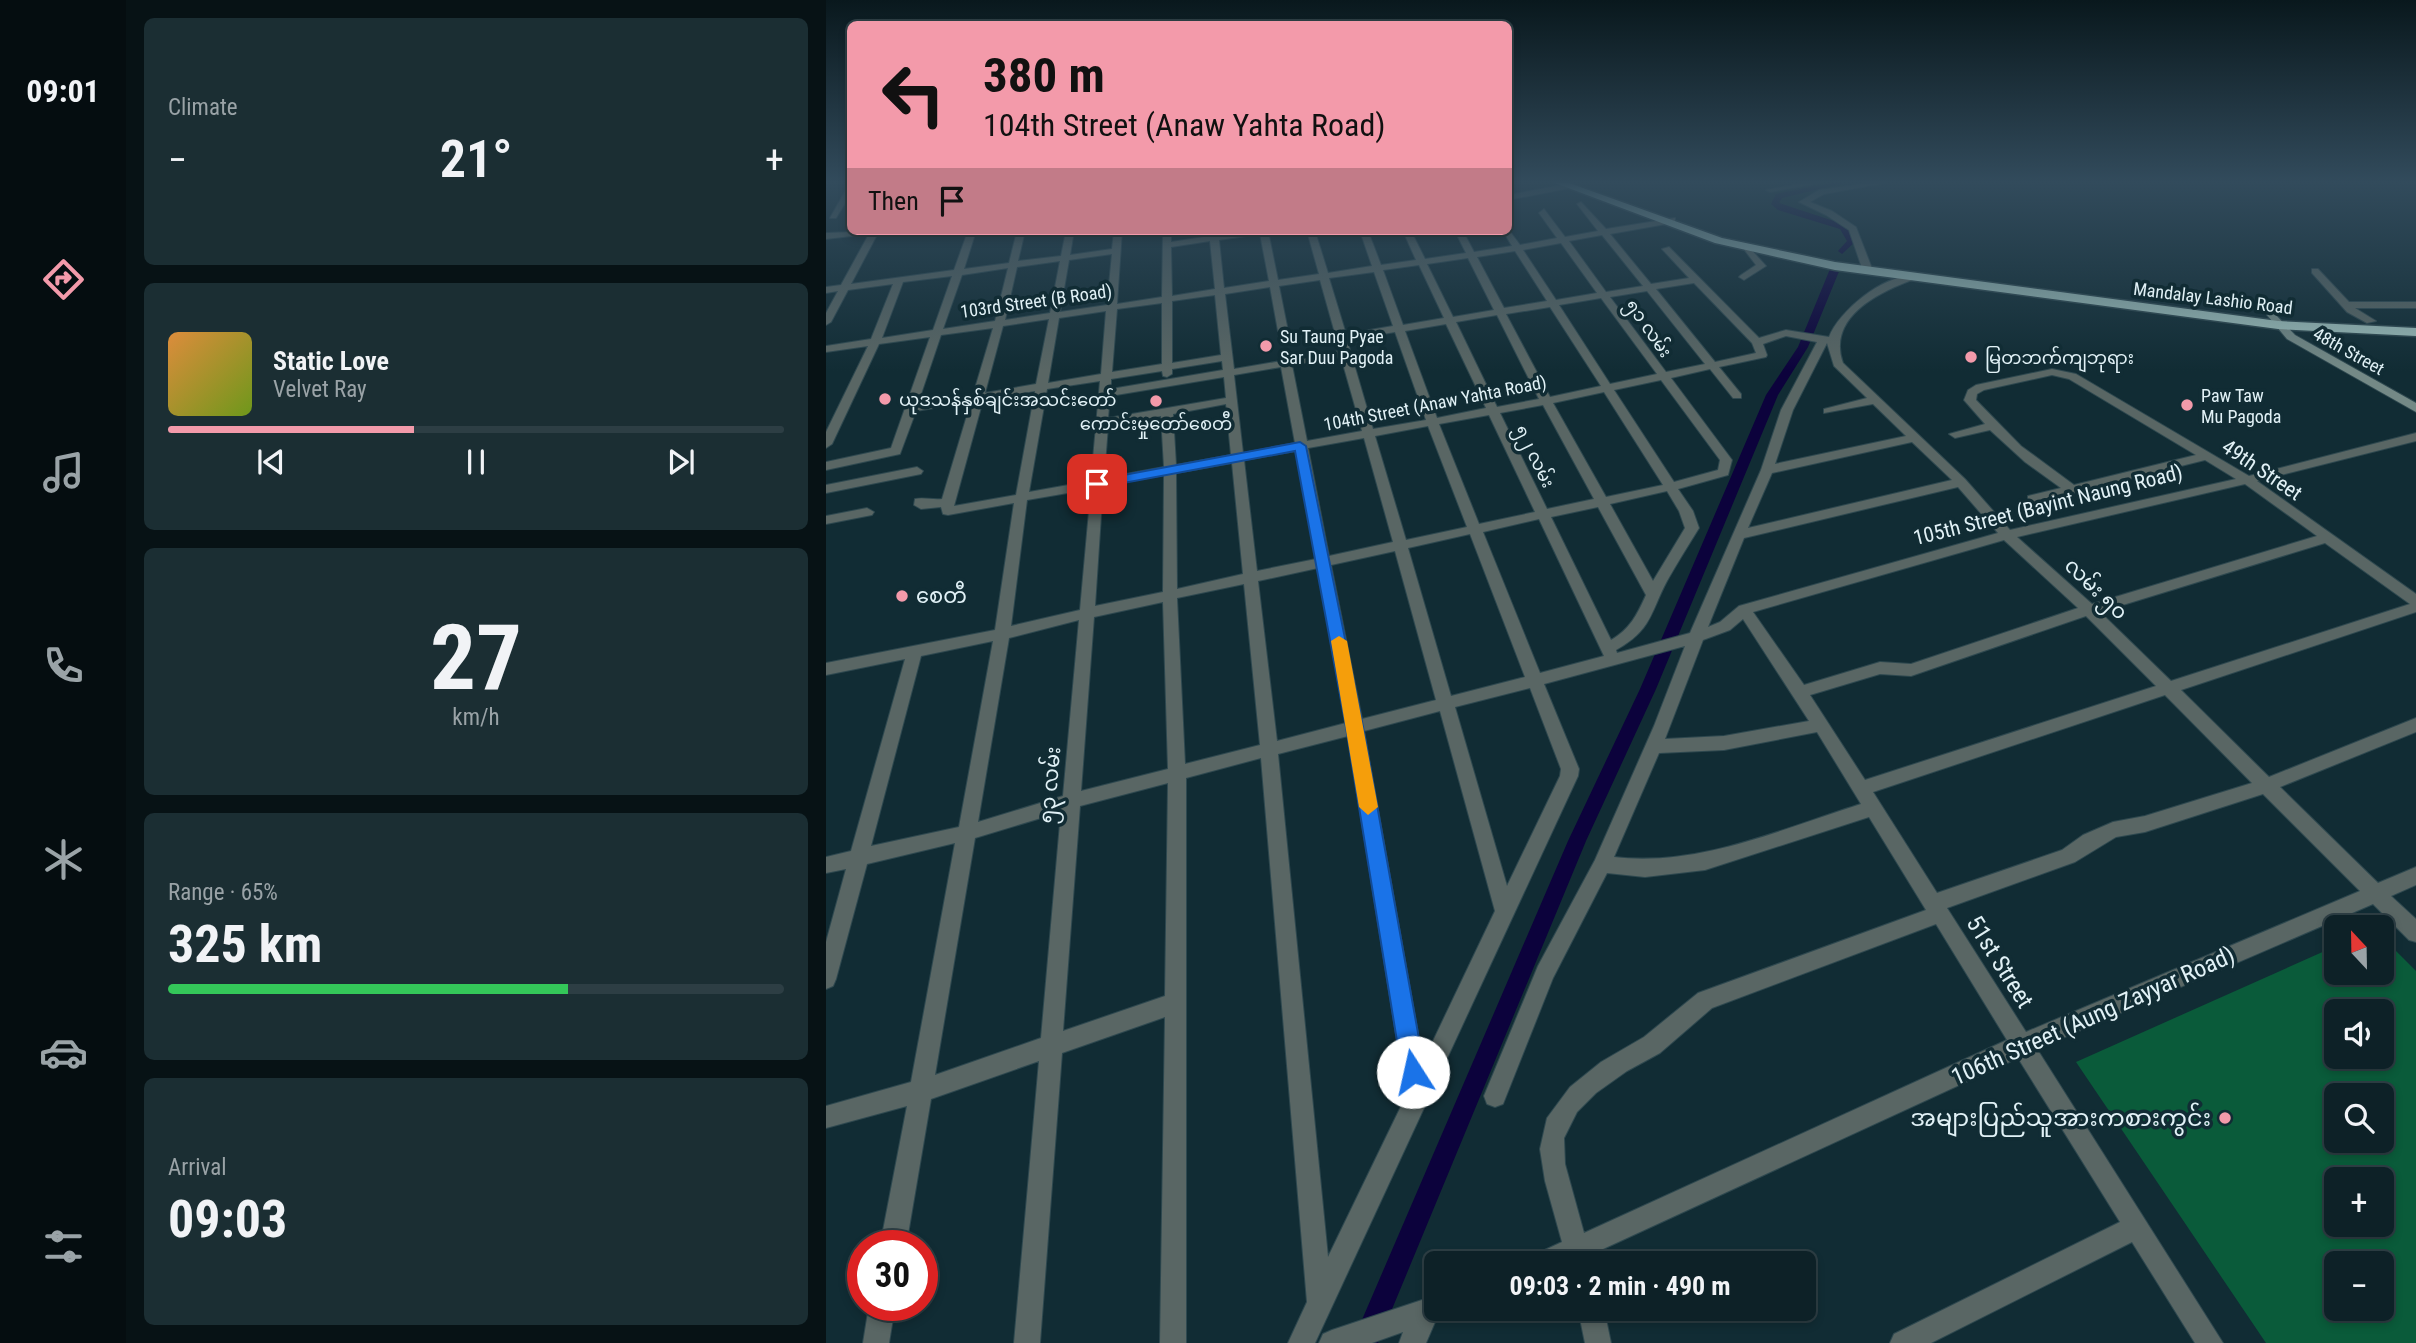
<!DOCTYPE html>
<html lang="en">
<head>
<meta charset="utf-8">
<style>
	:root { --surface:#0d2127; --page:#1b2e33; --text:#f1f3f6; --muted:#9aa3a7; --line:#2d3e44; --accent:#f39aaa }
	body { margin:0; font-family:"Roboto Condensed","Noto Sans Myanmar",sans-serif; background:var(--page); color:var(--text); height:100vh; display:flex; flex-direction:column; font-size:26px; white-space:nowrap }
	* { box-sizing:border-box; margin:0 }
	p { font-size:23px; color:var(--muted) }
	.icon { flex:none; width:38px; height:38px; fill:none; stroke:currentColor; stroke-width:2; stroke-linecap:round; stroke-linejoin:round }
	.map { position:relative; flex:1; overflow:hidden }
	.side { display:flex; flex-direction:column; gap:18px; padding:18px; background:#071215; width:700px }
	.side>* { flex:none }
	.guide { position:absolute; left:21px; top:21px; width:665px; height:214px; border-radius:10px; box-shadow:0 4px 10px #0003,0 0 0 2px var(--line); background:#f39aaa; color:#111; overflow:hidden }
	.needle { width:46px; rotate:338deg }
	.controls { position:absolute; left:1498px; top:915px; display:grid; gap:14px }
	.controls a { display:grid; place-items:center; width:70px; height:70px; border-radius:10px; background:var(--surface); box-shadow:0 4px 10px #0003,0 0 0 2px var(--line); font-size:35px }
	.speed { position:absolute; left:21px; top:1230px; display:flex; gap:14px; font-size:35px; font-weight:700; text-align:center }
	.speed>* { display:grid; place-content:center; width:91px; height:91px; border-radius:50%; background:var(--surface); box-shadow:0 4px 10px #0003,0 0 0 2px var(--line); line-height:1 }
	.speed .limit { border:10px solid #d22; background:#fff; color:#111 }
	.pin { position:absolute; display:grid; place-items:center; width:60px; height:60px; color:#fff; margin:-30px; border-radius:14px; box-shadow:0 4px 10px #0006 }
	.me { position:absolute; width:77px; margin:-38px; rotate:350deg; stroke-linejoin:round; filter:drop-shadow(0 0 5px #0008) }
	.turn { display:flex; align-items:center; gap:24px; height:147px; padding:0 21px; font-size:32px }
	.turn .icon { width:91px; height:91px; stroke-width:2.5 }
	.turn b { display:block; font-size:49px; line-height:60px }
	.then { display:flex; align-items:center; height:66px; padding:0 21px; background:#0003; gap:14px; font-size:26px }
	.big { font-size:52px; font-weight:700; line-height:1.1 }
	.side .tile { flex:1; display:flex; flex-direction:column; justify-content:center; gap:10px; min-width:0; padding:0 24px; border-radius:10px; background:var(--page) }
	.side .dial { align-items:center; gap:0 }
	.dial b { font-size:91px; line-height:1 }
	.song { display:flex; align-items:center; gap:21px }
	.cover { width:84px; height:84px; border-radius:10px; background:linear-gradient(135deg,hsl(30 70% 55%),hsl(80 70% 35%)) }
	.played { height:7px; border-radius:4px; background:linear-gradient(90deg,var(--accent) 40%,var(--line) 40%) }
	.keys { display:flex; justify-content:space-around; direction:ltr }
	.heat { display:flex; justify-content:space-between; align-items:center; font-size:38px; direction:ltr }
	.charge { height:10px; border-radius:5px; background:linear-gradient(90deg,#34c759 65%,var(--line) 0) }
	.trip { position:absolute; left:598px; top:1251px; width:392px; height:70px; border-radius:10px; background:var(--surface); box-shadow:0 4px 10px #0003,0 0 0 2px var(--line); font-weight:700; line-height:70px; text-align:center }
	main { display:flex; flex:1; min-height:0 }
	.menu { display:flex; flex-direction:column; width:126px; justify-content:space-around; align-items:center; background:#050d10; color:var(--muted) }
	.menu .icon { width:49px; height:49px }
	.menu .on { color:var(--accent) }
	.menu b { font-size:32px; color:var(--text) }
	.map>svg:first-child { display:block }
</style>
</head>
<body>
<main>
<nav class="menu">
<b>09:01</b>
<svg class="icon on" aria-label="directions" viewBox="0 0 24 24"><path d="M12 3l9 9-9 9-9-9zM9 14v-3h6M13 9l2 2-2 2"/></svg>
<svg class="icon" aria-label="music" viewBox="0 0 24 24"><path d="M9 18V5l10-2v13"/><circle cx="6" cy="18" r="3"/><circle cx="16" cy="16" r="3"/></svg>
<svg class="icon" aria-label="phone" viewBox="0 0 24 24"><path d="M5 4h4l2 5-3 2q2 4 5 5l2-3 5 2v4C11 20 4 13 5 4z"/></svg>
<svg class="icon" aria-label="climate" viewBox="0 0 24 24"><path d="M12 3v18M4 7l16 10M4 17L20 7"/></svg>
<svg class="icon" aria-label="car" viewBox="0 0 24 24"><path d="M5 17H2v-5l4-1 3-4h7l3 4 3 1v5h-3M9 17h6M6 11h13"/><circle cx="7" cy="17" r="2"/><circle cx="17" cy="17" r="2"/></svg>
<svg class="icon" aria-label="filters" viewBox="0 0 24 24"><path d="M4 7h16M4 17h16"/><circle cx="9" cy="7" r="2"/><circle cx="15" cy="17" r="2"/></svg>
</nav>
<section class="side">
<div class="tile"><p>Climate</p>
<div class="heat"><a>−</a><b class="big">21°</b><a>+</a></div>
</div>
<div class="tile">
<div class="song"><i class="cover"></i><div><b>Static Love</b><p>Velvet Ray</p></div></div>
<div class="played"></div>
<div class="keys"><svg class="icon" aria-label="previous" viewBox="0 0 24 24"><path d="M18 5L8 12l10 7zM5 5v14"/></svg><svg class="icon" aria-label="pause" viewBox="0 0 24 24"><path d="M8 5v14M16 5v14"/></svg><svg class="icon" aria-label="next" viewBox="0 0 24 24"><path d="M6 5l10 7-10 7zM19 5v14"/></svg></div>
</div>
<div class="tile dial"><b>27</b><p>km/h</p></div>
<div class="tile"><p>Range · 65%</p><b class="big">325 km</b><div class="charge"></div></div>
<div class="tile"><p>Arrival</p><b class="big">09:03</b></div>
</section>
<div class="map">
<svg width="1590" height="1343" viewBox="0 0 1590 1343">
	<rect width="100%" height="100%" fill="#112c34"/>
	<path fill="#0a5b3a" fill-rule="evenodd" d="M1556 937 1590 971V1343H1440L1250 1062 1510 946V973H1556ZM1510 1012H1556V1057H1510ZM1510 1096H1556V1141H1510ZM1510 1180H1556V1225H1510ZM1510 1264H1556V1309H1510Z"/>
	<g fill="none" stroke-linecap="round" stroke-linejoin="round">
		<g fill="#0c023c" fill-rule="evenodd">
			<polygon points="1005,183 1018,183 956,198 953,203 1020,225 1030,241 1016,254 1012,251 1021,241 1014,229 952,210 945,204 950,194"/>
			<polygon points="1009,266 1014,269 982,347 952,395 830,689 760,841 552,1343 526,1343 742,841 814,689 940,395 972,347 1004,269"/>
		</g>
		<g stroke="#2e484f" stroke-width="2">
			<g id="street">
				<polygon points="977,183 994,183 944,192 940,190"/>
				<polygon points="1042,183 1059,183 998,194 984,202 1006,211 1030,227 1047,271 1042,274 1037,271 1023,230 1000,215 973,202 993,190"/>
				<polygon points="741,184 744,188 682,200 682,195"/>
				<polygon points="21,188 24,188 24,195 10,218 4,218"/>
				<path d="M755 202 780 229 849 218V222L846 223 784 234 825 284 863 278 836 249 843 247 933 338 960 330 1003 337C1013 311 1057 275 1086 276V280C1051 293 1001 318 1017 363L1139 479 1184 530 1410 479 1379 460 1207 503 1202 502V496L1235 488 1199 462 1164 430 1129 438 1123 434 1159 424 1138 400 1142 390 1150 385 1226 369 1250 374 1423 476 1590 433V441L1431 481 1590 594V612L1355 690 1443 777 1590 718V732L1454 787 1552 883 1590 867V885L1565 896 1590 919V942L1583 940 1547 904 1211 1049 1397 1343H1369L1306 1242 1105 1343H1064L1068 1334 1294 1222 1192 1058 764 1255 767 1264H705L708 1255 736 1242 719 1181 714 1149 721 1118 744 1087 775 1062 818 1037 872 993 1100 910 1043 817 879 870 819 877 781 873 727 978 677 1104 669 1107 661 1104 658 1096 712 966 769 860 828 726 859 646 718 684 753 769 752 776 489 1343H462L481 1302 435 758 360 778V1343H334L339 1017 236 1053 214 1343H188L213 1061 105 1099 80 1246H54L81 1106 0 1128V1106L85 1082 129 843 41 864 10 979 7 986 0 989V942L20 869 0 873V857L25 851 79 659 0 675V663L169 630 188 503 122 515 117 514 115 507 95 509 88 505 89 499C97 497 106 500 116 499L145 402 90 411 74 454 0 470V462L65 448 104 337 53 344 6 444 0 448V432L42 346 0 352V346L45 339 67 284 22 290 5 322 0 325V313L12 291 0 293V287L15 285 43 234 0 239V233L53 231 25 284 128 270 142 231H150L138 269 183 263 191 231H199L192 261 235 256 240 231H248L244 255 286 249 288 231H296L291 304 336 297 337 231H345V242L417 231H442L452 280 493 274 481 231H489L502 273 546 266 534 231H542L555 265 590 260 577 231H585L599 259 640 253 629 231H637L648 252 686 246 677 231H682V229L694 245 731 238 713 213 718 209 739 237 772 231 751 204ZM434 234 443 281 398 288 393 240ZM776 235 817 286 780 292 743 241ZM384 241 389 289 346 296 345 247ZM735 243 771 293 730 300 697 250ZM689 251 721 301 678 308 651 257ZM286 254 281 305 234 312 243 260ZM642 258 668 310 627 317 601 264ZM234 261 224 313 179 320 191 267ZM593 265 618 318 577 325 557 270ZM182 268 169 321 117 329 136 275ZM548 272 567 326 520 334 503 278ZM126 276 107 330 56 338 77 282ZM494 280 514 351 408 369 399 294 444 287 452 331 457 334 462 331 453 286ZM868 283 926 343 930 353 889 362 830 289ZM821 291 879 364 840 372 784 297ZM389 295 395 355 346 363V301ZM775 298 831 374 784 384 733 305ZM336 303V364L286 372 291 309ZM724 307 775 386 724 397 680 314ZM280 311 275 374 222 383 233 318ZM671 315 713 399 671 407 630 322ZM223 319 210 384 159 393 177 326ZM620 324 660 408 611 418 579 331ZM167 328 147 395 92 403 115 335ZM569 332 600 420 547 429 521 340ZM960 336 991 342 955 410 935 470 864 633 791 653 790 650C826 630 824 613 841 581 851 563 862 546 873 528L867 511 852 489 902 475 906 460 845 378 884 369 907 398H915V394L893 367 940 357 941 355 937 344ZM1001 343 1008 366 1041 398 998 409V413L1047 404 1080 436 949 464 967 410ZM515 357 536 431 481 441 466 365ZM396 361 397 370 285 389V379L336 371 337 376 341 377 346 374V369ZM455 367 469 443 417 453 408 375ZM1226 375 1243 379 1370 455 1248 485 1195 446 1150 400 1151 394 1158 390ZM398 377 400 398 282 418 284 396ZM835 380 894 460 892 470 848 482 788 390ZM274 381 265 481 203 492 221 389ZM209 391 190 495 128 506 157 400ZM778 392 837 485 780 497 727 403ZM400 404 405 455 350 465 347 414ZM717 405 768 499 721 509 674 413ZM663 415 709 512 653 524 613 424ZM335 416 338 467 278 478 282 426ZM602 426 641 527 580 540 549 436ZM538 438 567 542 503 556 482 448ZM1086 442 1126 480 922 528 946 473ZM470 451 490 559 431 571 418 460ZM406 463 417 574 351 589 350 473ZM338 475 337 592 269 606 277 486ZM1419 484 1491 536 1266 604 1191 537ZM1132 487 1172 533 913 606 894 622 882 627 918 538ZM265 489 254 610 185 626 201 500ZM841 491 853 511 859 528 827 581 784 504ZM772 507 820 595C811 615 804 629 785 640L725 517ZM713 519 778 656 714 673 657 532ZM644 534 699 677 625 696 582 548ZM1178 540 1252 608 1085 664 1054 662 978 685 927 612ZM1499 543 1584 604 1345 681 1274 612ZM569 551 610 700 536 719 505 565ZM492 568 520 723 451 741 432 581ZM418 584 434 745 359 764 351 598ZM337 602 342 769 255 791 268 617ZM1260 616 1330 686 1039 780 984 695 1054 674 1085 676ZM917 619 983 721 898 736 839 739 877 640 904 630ZM253 620 237 796 152 822 183 638ZM167 641 133 827 45 846 95 656ZM704 688 735 769 734 776 681 886 629 707ZM1339 695 1426 783 1319 816 1287 822 1257 835 1236 850 1111 893 1047 792ZM614 711 669 911 597 1062 538 731ZM991 732 1035 804C955 829 873 867 788 857L833 753 898 750ZM522 736 580 1096 502 1257 452 754ZM342 783 339 996 237 1031 254 806ZM1437 794 1534 891 1200 1032 1121 908 1249 862 1290 837 1319 832ZM235 812 215 1038 109 1075 149 838ZM1110 924 1181 1040 758 1233 739 1164 738 1138 751 1112 770 1093 801 1071 834 1053 886 1008Z"/>
				<polygon points="921,245 940,266 918,280 913,277 915,275 930,265 917,248"/>
				<polygon points="1486,269 1492,269 1523,302 1590,302 1590,308 1529,308 1550,321 1541,323 1521,312 1486,273"/>
				<polygon points="91,467 97,471 95,474 0,493 0,485"/>
				<polygon points="41,508 48,512 46,515 0,524 0,516"/>
				<polygon points="611,1295 611,1309 624,1309 620,1317 609,1322 600,1343 573,1343 577,1332 546,1343 493,1343 497,1334 506,1330"/>
				<polygon points="43,1306 69,1306 63,1343 37,1343"/>
				<polygon points="752,1309 778,1309 785,1343 759,1343"/>
			</g>
		</g>
		<g stroke="#2e484f" stroke-width="2">
			<polygon id="secondary" points="1447,312 1469,335 1590,403 1590,412 1461,339 1441,315"/>
		</g>
		<g stroke="#2e484f" stroke-width="3">
			<polygon id="highway" points="729,183 743,183 896,238 1009,262 1452,321 1590,328 1590,336 1452,329 1009,270 889,243"/>
		</g>
		<use href="#street" fill="#596664" fill-rule="evenodd"/>
		<use href="#secondary" fill="#748986" fill-rule="evenodd"/>
		<use href="#highway" fill="#9bbcb8" fill-rule="evenodd"/>
	</g>
	<linearGradient id="sky" x2="0" y2="1"><stop stop-color="#09181d"/><stop offset="0.49" stop-color="#324b5c"/><stop offset="1" stop-color="#324b5c" stop-opacity="0"/></linearGradient>
	<rect width="1590" height="371" fill="url(#sky)"/>
	<polygon fill="#1a73e8" stroke="#114b97" stroke-width="2" points="474,442 480,446 537,727 599,1072 595,1080 587,1083 580,1080 576,1072 520,727 469,451 271,488 265,484 271,480"/>
	<polygon fill="#f59e0b" points="513,636 521,641 552,807 542,815 533,807 505,641"/>
	<g fill="#f39aaa" stroke="#112c34" stroke-width="2.5">
		<circle cx="440" cy="346" r="7"/>
		<circle cx="1145" cy="357" r="7"/>
		<circle cx="59" cy="399" r="7"/>
		<circle cx="330" cy="401" r="7"/>
		<circle cx="1361" cy="405" r="7"/>
		<circle cx="76" cy="596" r="7"/>
		<circle cx="1399" cy="1118" r="7"/>
	</g>
	<g text-anchor="middle" dominant-baseline="central" stroke-width="7" stroke-linejoin="round" paint-order="stroke">
		<g font-size="18" fill="#e1f1f6" stroke="#112c34">
			<text transform="translate(1387 298) rotate(7)">Mandalay Lashio Road</text>
			<text transform="translate(210 301) rotate(-8)">103rd Street (B Road)</text>
			<text transform="translate(823 328) rotate(55)">၅၁ လမ်း</text>
			<text transform="translate(1523 351) rotate(29)">48th Street</text>
			<text transform="translate(609 403) rotate(-11)">104th Street (Anaw Yahta Road)</text>
			<text transform="translate(709 456) rotate(64)">၅၂ လမ်း</text>
		</g>
		<g font-size="18" fill="#e1f1f6" stroke="#112c34" text-anchor="start">
			<text x="454" y="336">Su Taung Pyae<tspan x="454" dy="21">Sar Duu Pagoda</tspan></text>
			<text x="1159" y="357">မြတဘက်ကျဘုရား</text>
			<text x="1375" y="395">Paw Taw<tspan x="1375" dy="21">Mu Pagoda</tspan></text>
			<text x="73" y="399">ယုဒသန်နှစ်ချင်းအသင်းတော်</text>
			<text x="330" y="423" text-anchor="middle">ကောင်းမှုတော်စေတီ</text>
		</g>
		<g font-size="21" fill="#e1f1f6" stroke="#112c34">
			<text transform="translate(1436 470) rotate(34)">49th Street</text>
			<text transform="translate(1222 505) rotate(-14)">105th Street (Bayint Naung Road)</text>
			<text transform="translate(1270 589) rotate(44)">လမ်း ၅၀</text>
			<text transform="translate(224 785) rotate(-85)">၅၃ လမ်း</text>
		</g>
		<g font-size="21" fill="#e1f1f6" stroke="#112c34" text-anchor="start">
			<text x="90" y="596">စေတီ</text>
		</g>
		<g font-size="24" fill="#e1f1f6" stroke="#112c34">
			<text transform="translate(1174 962) rotate(58)">51st Street</text>
			<text transform="translate(1267 1016) rotate(-24)">106th Street (Aung Zayyar Road)</text>
		</g>
		<g font-size="24" fill="#e1f1f6" stroke="#112c34" text-anchor="end">
			<text x="1385" y="1118">အများပြည်သူအားကစားကွင်း</text>
		</g>
	</g>
</svg>
<div class="controls">
<a><svg class="needle" viewBox="-14 -14 28 28"><path d="M0-13l5 13h-10z" fill="#e53935"/><path d="M0 13l5-13h-10z" fill="#9aa3a7"/></svg></a>
<a><svg class="icon" aria-label="sound" viewBox="0 0 24 24"><path d="M4 9h4l5-4v14l-5-4H4zM17 9q2 3 0 6"/></svg></a>
<a><svg class="icon" aria-label="search" viewBox="0 0 24 24"><circle cx="10" cy="10" r="6"/><path d="M15 15l6 6"/></svg></a>
<a>+</a>
<a>−</a>
</div>
<div class="speed"><div class="limit">30</div></div>
<div class="pin" style="left:271px;top:484px;background:#d93025"><svg class="icon" aria-label="arrive" viewBox="0 0 24 24"><path d="M6 21V4h12l-3 4 3 4H6"/></svg></div>
<svg class="me" style="left:587px;top:1072px" viewBox="-20 -20 40 40"><circle r="19" fill="#fff"/><path d="M0-13L10 11 0 6-10 11z" fill="#1a73e8"/></svg>
<div class="trip">09:03 · 2 min · 490 m</div>
<div class="guide">
<div class="turn"><svg class="icon" aria-label="left" viewBox="0 0 24 24"><path d="M17 20v-9H6M10 6l-5 5 5 5"/></svg><div><b>380 m</b>104th Street (Anaw Yahta Road)</div></div>
<div class="then">Then<svg class="icon" aria-label="arrive" viewBox="0 0 24 24"><path d="M6 21V4h12l-3 4 3 4H6"/></svg></div>
</div>
</div>
</main>
</body>
</html>
